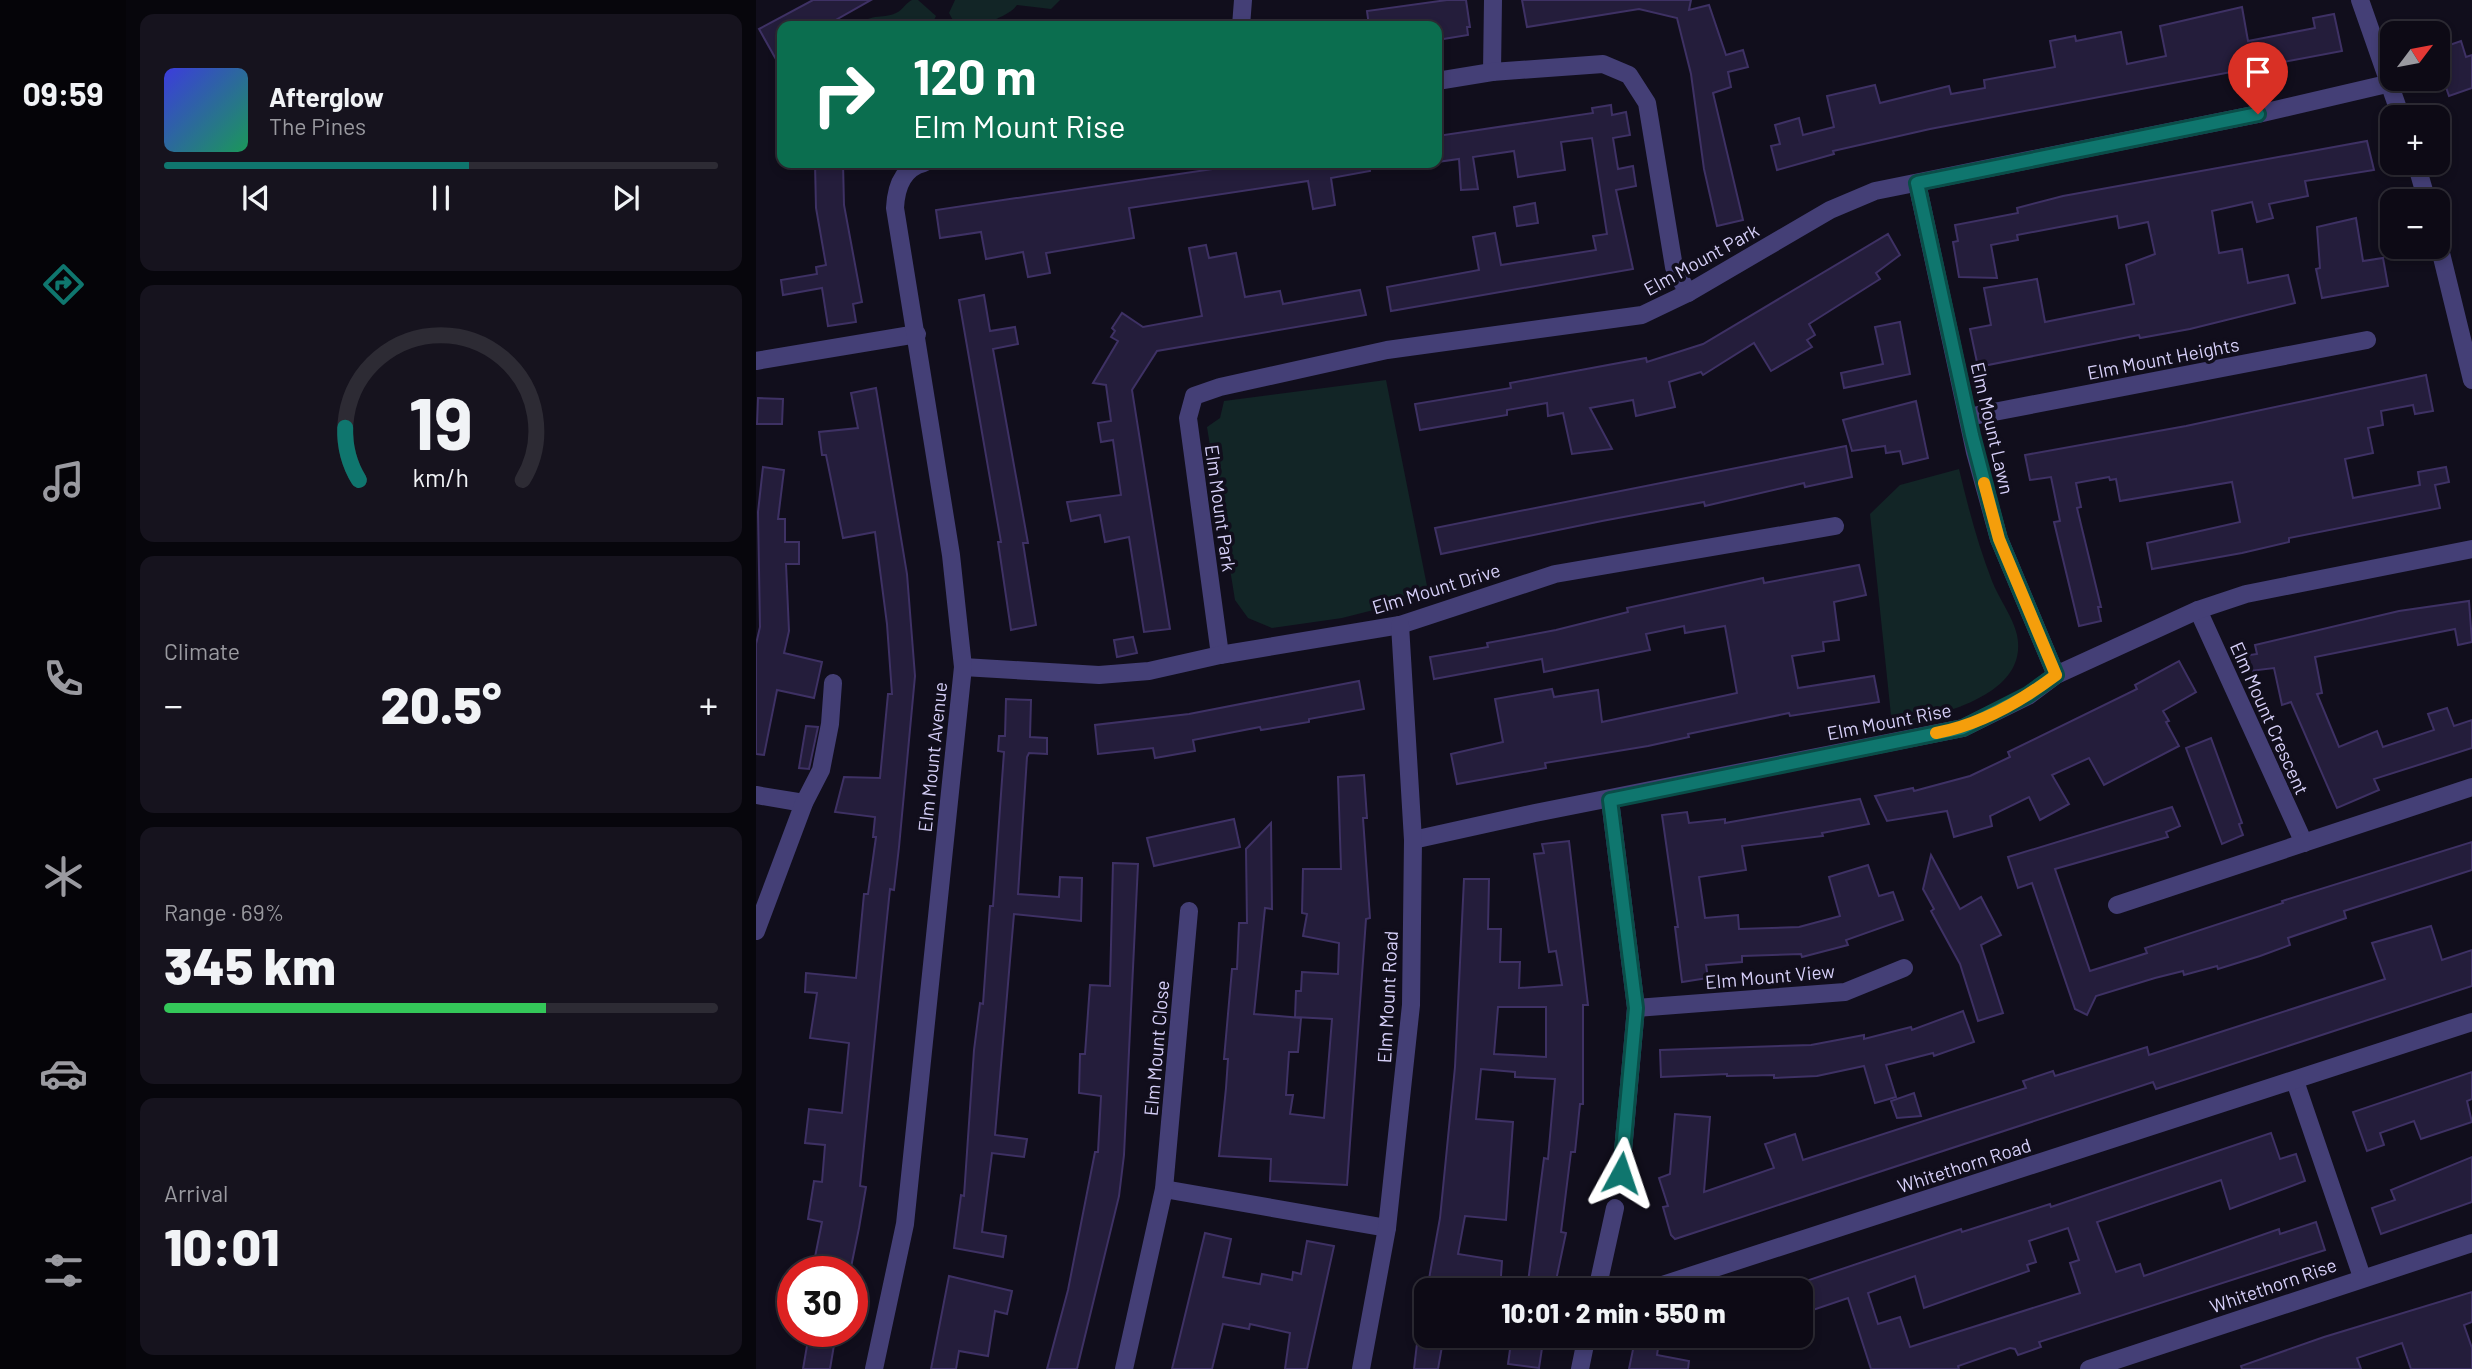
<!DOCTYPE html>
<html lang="en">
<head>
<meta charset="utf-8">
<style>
	:root { --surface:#0d0a15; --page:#16131e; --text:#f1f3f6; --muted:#9a9aa0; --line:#2d2b34; --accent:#0f766e }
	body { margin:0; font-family:Barlow,sans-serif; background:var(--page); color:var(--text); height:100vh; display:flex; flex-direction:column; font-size:26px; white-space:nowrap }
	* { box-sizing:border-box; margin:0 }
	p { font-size:23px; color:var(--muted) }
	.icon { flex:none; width:38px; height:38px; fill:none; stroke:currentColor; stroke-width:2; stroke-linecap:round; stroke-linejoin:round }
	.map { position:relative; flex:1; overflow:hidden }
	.drawer { display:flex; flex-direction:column; gap:14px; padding:14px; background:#07060c; width:630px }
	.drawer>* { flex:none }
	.guide { position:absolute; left:21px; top:21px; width:665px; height:147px; border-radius:14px; box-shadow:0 4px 10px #0003,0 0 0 2px var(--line); background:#0b6e4f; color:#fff; overflow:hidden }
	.needle { width:46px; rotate:58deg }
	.controls { position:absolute; left:1624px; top:21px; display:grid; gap:14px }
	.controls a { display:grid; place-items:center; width:70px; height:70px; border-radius:14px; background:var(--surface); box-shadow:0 4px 10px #0003,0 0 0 2px var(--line); font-size:35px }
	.speed { position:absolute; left:21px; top:1256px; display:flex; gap:14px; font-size:35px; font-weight:700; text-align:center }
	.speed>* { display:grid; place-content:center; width:91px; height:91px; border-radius:50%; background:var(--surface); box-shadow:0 4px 10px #0003,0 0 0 2px var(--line); line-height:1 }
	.speed .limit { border:10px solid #d22; background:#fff; color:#111 }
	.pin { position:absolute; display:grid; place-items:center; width:60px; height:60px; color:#fff; margin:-72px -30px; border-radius:50% 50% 50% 0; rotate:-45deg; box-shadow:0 0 7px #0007 }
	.pin .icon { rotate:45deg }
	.me { position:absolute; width:77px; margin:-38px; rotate:5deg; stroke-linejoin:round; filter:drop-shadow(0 0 5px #0008) }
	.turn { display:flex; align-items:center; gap:24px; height:147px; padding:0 21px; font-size:32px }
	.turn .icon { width:91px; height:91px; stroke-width:2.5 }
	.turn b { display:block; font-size:49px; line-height:60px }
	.big { font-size:52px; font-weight:800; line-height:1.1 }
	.drawer .card { flex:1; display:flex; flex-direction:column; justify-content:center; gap:10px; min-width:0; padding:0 24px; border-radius:14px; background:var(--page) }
	.drawer .dial { align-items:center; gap:0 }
	.dial svg { height:182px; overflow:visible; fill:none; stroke:var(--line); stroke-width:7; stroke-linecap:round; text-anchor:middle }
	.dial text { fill:var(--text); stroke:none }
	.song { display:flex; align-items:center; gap:21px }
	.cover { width:84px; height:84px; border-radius:10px; background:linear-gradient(135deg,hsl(240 70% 55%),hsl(150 70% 35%)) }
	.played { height:7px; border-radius:4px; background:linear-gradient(90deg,var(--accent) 55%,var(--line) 55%) }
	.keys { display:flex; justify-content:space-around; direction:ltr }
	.heat { display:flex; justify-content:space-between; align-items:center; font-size:38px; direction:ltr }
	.charge { height:10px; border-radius:5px; background:linear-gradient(90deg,#34c759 69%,var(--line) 0) }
	.trip { position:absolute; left:658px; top:1278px; width:399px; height:70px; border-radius:14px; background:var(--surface); box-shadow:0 4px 10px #0003,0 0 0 2px var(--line); font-weight:800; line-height:70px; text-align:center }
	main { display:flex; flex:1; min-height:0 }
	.tabs { display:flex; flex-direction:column; width:126px; justify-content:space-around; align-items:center; background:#050408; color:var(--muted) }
	.tabs .icon { width:49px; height:49px }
	.tabs .active { color:var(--accent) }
	.tabs b { font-size:32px; color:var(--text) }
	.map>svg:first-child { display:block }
</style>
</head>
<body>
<main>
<nav class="tabs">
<b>09:59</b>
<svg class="icon active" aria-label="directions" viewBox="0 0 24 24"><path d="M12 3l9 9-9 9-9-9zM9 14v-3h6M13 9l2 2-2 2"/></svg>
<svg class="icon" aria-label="music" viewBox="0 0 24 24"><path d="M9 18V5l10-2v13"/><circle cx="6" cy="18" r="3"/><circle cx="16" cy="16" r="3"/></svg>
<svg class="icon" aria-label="phone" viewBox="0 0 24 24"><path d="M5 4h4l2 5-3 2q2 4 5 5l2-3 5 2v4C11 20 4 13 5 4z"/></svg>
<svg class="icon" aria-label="climate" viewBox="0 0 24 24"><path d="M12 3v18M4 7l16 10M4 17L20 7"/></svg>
<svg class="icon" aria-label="car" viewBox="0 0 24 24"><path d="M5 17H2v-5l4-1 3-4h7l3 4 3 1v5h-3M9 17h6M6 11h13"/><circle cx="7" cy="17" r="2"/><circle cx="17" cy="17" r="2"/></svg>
<svg class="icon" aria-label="filters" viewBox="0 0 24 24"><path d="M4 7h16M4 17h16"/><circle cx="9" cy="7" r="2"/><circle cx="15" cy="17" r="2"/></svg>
</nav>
<section class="drawer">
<div class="card">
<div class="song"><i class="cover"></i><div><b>Afterglow</b><p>The Pines</p></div></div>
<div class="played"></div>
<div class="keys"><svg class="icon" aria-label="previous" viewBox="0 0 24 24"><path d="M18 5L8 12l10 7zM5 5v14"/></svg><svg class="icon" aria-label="pause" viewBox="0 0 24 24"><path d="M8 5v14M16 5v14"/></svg><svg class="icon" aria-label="next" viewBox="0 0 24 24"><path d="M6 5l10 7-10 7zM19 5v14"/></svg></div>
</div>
<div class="card dial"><svg viewBox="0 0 100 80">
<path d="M14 69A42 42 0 1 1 86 69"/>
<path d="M14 69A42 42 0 0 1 8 46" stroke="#0f766e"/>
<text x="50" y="56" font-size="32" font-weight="700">19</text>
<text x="50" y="72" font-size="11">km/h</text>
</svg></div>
<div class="card"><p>Climate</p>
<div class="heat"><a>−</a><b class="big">20.5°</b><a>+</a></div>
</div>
<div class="card"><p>Range · 69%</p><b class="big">345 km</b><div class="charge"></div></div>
<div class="card"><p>Arrival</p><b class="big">10:01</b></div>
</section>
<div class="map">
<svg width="1716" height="1369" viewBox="0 0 1716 1369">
	<rect width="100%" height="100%" fill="#110e1c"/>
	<g fill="#122526">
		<path d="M156 0H162L180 16 175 26H103C114 12 129 20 142 12 147 9 150 3 156 0Z"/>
		<path d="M199 0H304L295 9 261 5C253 16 241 16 231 26H200L193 13Z"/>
		<polygon points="630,380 673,596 586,618 516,628 492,618 479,600 451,427 464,418 468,401"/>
		<path d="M1203 469C1212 507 1222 545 1236 581 1243 599 1257 617 1261 635 1274 697 1179 716 1136 725L1114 514 1144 485Z"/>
	</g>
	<g fill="#241d3b" stroke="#3e3164" stroke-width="2" fill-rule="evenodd">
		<polygon points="57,0 115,0 69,26 26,26 26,70 3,29"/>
		<polygon points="691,0 710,0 714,27 711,27 712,35 681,40 681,26 613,26 611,11"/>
		<polygon points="766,0 935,0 933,10 953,5 970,55 987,50 992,67 972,72 975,87 957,93 987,220 961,226 948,169 935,74 921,18 883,9 771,27"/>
		<polygon points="1486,7 1492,41 1559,28 1557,18 1578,14 1586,51 1174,129 1077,151 1078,154 1021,170 1015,146 1024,144 1019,125 1043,118 1047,135 1078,127 1071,96 1119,85 1124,103 1193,86 1195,94 1229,88 1228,80 1299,67 1294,41 1319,36 1320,41 1365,32 1371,64 1410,56 1404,26"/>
		<polygon points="1705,41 1710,57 1716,55 1716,88 1693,96 1682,64 1682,49"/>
		<polygon points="855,105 856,115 870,112 874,135 857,138 862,169 877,166 880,186 860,190 877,269 635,311 631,287 723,270 717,237 739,233 745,265 840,250 837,236 851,234 836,138 805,142 809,170 762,177 758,151 717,157 722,189 705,190 703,159 681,162 681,136 837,113 836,108"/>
		<polygon points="1611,141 1618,170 1549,181 1552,196 1513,204 1517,218 1501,222 1496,202 1456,211 1463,253 1486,249 1492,283 1532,275 1539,303 1434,329 1384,338 1383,335 1222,367 1214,329 1235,325 1228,288 1281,279 1289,322 1378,304 1370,265 1399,254 1392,222 1363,228 1361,216 1261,235 1262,240 1235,245 1241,278 1203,277 1197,242 1202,241 1199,225 1262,213 1261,208 1307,196"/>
		<polygon points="59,163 87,163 88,205 106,302 97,304 100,322 72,326 66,288 27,295 25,280 61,274 60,267 70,265 60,208"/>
		<polygon points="497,163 613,163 614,171 575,178 579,205 557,209 552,181 373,208 378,238 290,253 294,273 272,277 267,252 230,259 225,232 184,238 180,210"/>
		<polygon points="779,203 782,223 761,226 758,207"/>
		<polygon points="1600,218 1607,261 1627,258 1632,286 1566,298 1560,269 1564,268 1561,227"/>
		<polygon points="1132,234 1144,255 1120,273 1124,279 1053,324 1059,335 1051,340 1056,347 1015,371 998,343 947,375 945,372 913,382 919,407 880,416 877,400 834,408 856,449 816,454 807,413 792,416 791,403 751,410 751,415 664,430 659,404 755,388 754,383 890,358 891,362 947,344"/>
		<polygon points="450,245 453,258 480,253 489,297 524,291 527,304 604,290 610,315 401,351 376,390 414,629 388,632 373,537 349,542 344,515 315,521 311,502 365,495 357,440 345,442 342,423 355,421 350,385 337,383 362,341 355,337 359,331 356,328 366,313 387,327 446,316 433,248"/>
		<polygon points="228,295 234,331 259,327 262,344 237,349 272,543 267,543 280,625 255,630 242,542 245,542 203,300"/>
		<polygon points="1144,322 1154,374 1088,388 1085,373 1127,364 1119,327"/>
		<polygon points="1670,375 1677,411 1659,414 1657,405 1625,411 1627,425 1612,428 1617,453 1589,459 1597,498 1664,485 1662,472 1690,467 1693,482 1679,485 1684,508 1533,538 1533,542 1486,553 1396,569 1391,543 1484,522 1476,482 1364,501 1360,479 1354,480 1353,477 1320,483 1325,507 1321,508 1345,607 1342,607 1345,621 1323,626 1298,522 1304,521 1295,477 1274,480 1269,455 1430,426"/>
		<polygon points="120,388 151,574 159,676 143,847 138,890 134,889 129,937 104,1186 110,1187 103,1228 94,1272 56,1272 66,1222 52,1219 58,1181 66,1182 69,1145 49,1143 53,1109 86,1113 93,1043 54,1038 61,993 49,992 50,973 100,978 108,894 112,894 120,837 117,837 119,817 79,812 88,777 124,778 132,694 136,694 131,624 119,532 87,538 70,455 66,455 63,432 102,428 95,393"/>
		<polygon points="2,398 27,399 26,424 1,424"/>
		<polygon points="1160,401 1172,458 1147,464 1144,451 1130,453 1129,446 1096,451 1087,420"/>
		<polygon points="1090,446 1096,477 1049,487 1048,483 949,506 948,502 846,521 685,554 679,528"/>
		<polygon points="7,467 28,470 22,519 29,519 29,542 43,542 43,564 30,564 33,631 28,653 66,662 58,698 21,690 8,755 0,754 0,644 4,627 2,512"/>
		<polygon points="1103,565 1110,595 1078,602 1083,640 1067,642 1068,651 1036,656 1042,688 1118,676 1123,702 1034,716 1033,713 932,734 933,737 892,746 789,763 790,768 701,784 695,754 747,742 739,699 796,689 798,697 842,690 846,722 981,693 969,626 929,633 928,626 890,634 894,650 788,672 786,659 678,679 674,657 732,647 731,643 800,630 872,612 871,608 966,587 1007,578 1008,583"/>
		<polygon points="1713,601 1716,642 1702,645 1699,629 1559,657 1566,693 1561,694 1583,747 1621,731 1627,747 1678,730 1672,714 1691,708 1698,726 1716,720 1716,748 1618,779 1623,790 1581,808 1535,702 1526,705 1518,668 1494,671 1487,656 1501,654 1499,645 1643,611"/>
		<polygon points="377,637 381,653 361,657 358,640"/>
		<polygon points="1423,661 1440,692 1407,711 1413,721 1410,722 1423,746 1348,785 1333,758 1296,775 1313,804 1284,820 1273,797 1234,816 1236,826 1198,837 1191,811 1131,821 1119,796 1157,788 1158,791 1214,776 1254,757 1252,752 1381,689 1379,685"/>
		<polygon points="603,681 608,709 553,719 553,722 505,730 504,727 437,740 439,751 399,758 397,748 342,754 339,725 433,714"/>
		<polygon points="250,699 275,700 274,737 291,738 291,754 273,753 271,757 262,894 303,897 304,877 326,878 325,921 258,914 239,1135 271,1139 268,1157 236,1153 226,1232 250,1236 247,1257 198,1248 205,1195 208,1196 218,1050 224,1003 227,1004 234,906 237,906 248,752 242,751 243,736 249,736"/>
		<polygon points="50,726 62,727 53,769 43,768"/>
		<polygon points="1455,738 1486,823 1483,824 1487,835 1466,844 1430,748"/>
		<polygon points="608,775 611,818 607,818 614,918 610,919 591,1185 514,1181 515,1159 463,1156 470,1088 472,1059 468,1059 476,969 481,969 483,923 491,923 490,849 515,823 516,909 509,908 498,1014 545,1018 542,1052 533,1052 530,1095 537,1095 534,1114 568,1118 576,1019 539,1017 540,991 545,991 546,972 582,974 583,943 547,936 551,914 546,913 547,869 585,869 582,777"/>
		<polygon points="1104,799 1113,824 1066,833 1067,836 986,846 990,870 943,877 949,918 982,915 983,929 1043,927 1084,916 1073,877 1112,865 1123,896 1137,892 1147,920 1090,940 1092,945 1046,957 1045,954 986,956 986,962 950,965 952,978 926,982 919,927 922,927 906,815 931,812 933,823 969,819 969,823"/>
		<polygon points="1416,807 1424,826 1410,832 1412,837 1299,869 1334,971 1391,953 1389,948 1527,903 1526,901 1716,842 1716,870 1588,911 1590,918 1532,938 1534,945 1504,956 1462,969 1461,966 1428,975 1427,971 1399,978 1340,996 1331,1015 1319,1009 1276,883 1262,888 1252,857"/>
		<polygon points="478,819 484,847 398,866 391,838"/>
		<path d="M813 841 832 1005H827V1104H824L819 1152H815L805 1232 810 1233 798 1290H771L788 1158 792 1159 799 1079 759 1077V1072L725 1069 720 1119 757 1122 750 1220 709 1216 702 1254 746 1261 744 1290H671L684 1218 699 1067 708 879H733L732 929H745L744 962H764L763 988 806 985 800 951 793 952 778 854 788 853 786 844ZM742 1007H790V1057L738 1054Z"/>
		<polygon points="1175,855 1204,909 1225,897 1245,935 1225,945 1247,1013 1222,1021 1204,964 1175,911 1178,909 1167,889"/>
		<polygon points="357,863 382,864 368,1155 363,1196 321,1369 291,1369 312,1290 339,1152 342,1152 345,1096 323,1093 324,1054 329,1054 334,985 354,986"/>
		<polygon points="1675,926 1686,960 1716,950 1716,986 1400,1089 1397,1082 919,1239 915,1235 907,1207 912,1206 903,1178 914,1174 919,1114 954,1117 948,1192 1018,1168 1009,1144 1039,1134 1047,1160 1270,1088 1267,1081 1297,1071 1299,1076 1391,1047 1393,1055 1629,979 1616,943"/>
		<polygon points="1207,1011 1218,1042 1178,1056 1177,1053 1130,1065 1140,1097 1119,1103 1108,1066 1061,1076 1018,1078 1018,1075 971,1076 971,1074 905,1077 904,1050 1055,1045 1108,1035 1108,1039 1155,1027 1156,1030"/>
		<polygon points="1716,1072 1716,1099 1711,1101 1716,1122 1665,1139 1658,1121 1624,1133 1628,1145 1611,1151 1597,1112"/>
		<polygon points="1158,1093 1165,1116 1141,1118 1135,1101"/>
		<path d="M1515 1133 1524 1159 1540 1154 1549 1181 1474 1209 1465 1180 1341 1222 1360 1272 1384 1264 1388 1276 1523 1229 1524 1234 1560 1222 1569 1250 1283 1342 1285 1347 1262 1355 1259 1349 1254 1348 1202 1366 1203 1369H1115L1092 1298 1051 1312 1041 1284 1205 1229 1206 1232 1294 1204 1295 1207ZM1312 1228 1323 1260 1314 1263 1324 1293 1154 1347 1144 1317 1122 1324 1112 1293 1159 1276 1168 1308 1273 1271 1271 1265 1280 1262 1273 1241Z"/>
		<polygon points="1716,1157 1716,1202 1625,1234 1616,1208 1639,1200 1635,1190"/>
		<polygon points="449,1233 475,1239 467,1277 504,1284 506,1274 536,1280 537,1272 545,1274 551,1241 578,1246 551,1369 529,1369 534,1333 494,1324 493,1329 467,1324 456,1369 416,1369"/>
		<polygon points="193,1276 256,1291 251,1314 239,1311 232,1356 203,1351 200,1369 175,1369"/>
		<polygon points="1716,1292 1716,1322 1708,1325 1716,1348 1716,1369 1655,1369 1646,1343 1601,1358 1605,1369 1486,1369 1485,1366 1568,1337"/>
		<polygon points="53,1334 79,1339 74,1369 47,1369"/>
		<polygon points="662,1335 688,1335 682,1369 658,1369"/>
		<polygon points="756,1335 788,1335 783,1368 752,1364"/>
		<polygon points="880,1335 904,1335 901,1355 933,1361 932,1369 873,1369"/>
	</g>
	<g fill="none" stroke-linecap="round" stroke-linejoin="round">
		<g stroke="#443f76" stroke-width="18">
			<polyline points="1604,0 1645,117"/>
			<polyline points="485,26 487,0"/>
			<polyline points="736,72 737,0"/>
			<polyline points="681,81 736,72 847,64 873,75 891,103 918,267 932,293"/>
			<polyline points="1660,163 1671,201"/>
			<polyline points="1161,183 1219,452 1243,539 1300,675"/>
			<polyline points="1682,241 1716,380"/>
			<polyline points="0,361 161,334"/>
			<polyline points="1212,417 1611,340"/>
			<polyline points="1442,610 1548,843"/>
			<polyline points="464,655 432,418 438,396 464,387 631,350 886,315 932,293 1074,210 1119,191 1502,114 1635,83"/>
			<polyline points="207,667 343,675 393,671 464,655 644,625 799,574 1079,526"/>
			<polyline points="0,795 48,803"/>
			<polyline points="854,800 880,1008 865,1173"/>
			<polyline points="657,840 779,813 1207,728 1272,696 1300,675 1442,610 1490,594 1716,549"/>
			<polyline points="1361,905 1716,787"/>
			<polyline points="0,931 48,803 65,770 74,724 77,683"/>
			<polyline points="880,1008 1089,992 1148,968"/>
			<polyline points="1539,1081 1606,1277"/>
			<polyline points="408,1189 631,1228"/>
			<polyline points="841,1290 859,1208"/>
			<polyline points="891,1290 1716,1022"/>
			<path d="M118 1369 149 1224 207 667 195 555 139 208C140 188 146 168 168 163"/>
			<polyline points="368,1369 408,1189 433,911"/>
			<polyline points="605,1369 631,1228 655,1005 657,840 644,625"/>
			<polyline points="824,1369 831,1335"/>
			<polyline points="1333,1369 1716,1243"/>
		</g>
	</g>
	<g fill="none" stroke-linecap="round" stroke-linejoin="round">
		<g stroke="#0a4d48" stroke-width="18">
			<polyline id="route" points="865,1173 880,1008 854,800 1207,728 1272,695 1300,675 1243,539 1216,435 1161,183 1502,114"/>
		</g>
		<use href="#route" stroke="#0f766e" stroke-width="12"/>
		<path stroke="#f59e0b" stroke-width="12" d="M1180 733C1224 725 1264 702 1300 675L1243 539 1228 483"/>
	</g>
	<g text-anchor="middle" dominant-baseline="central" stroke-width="7" stroke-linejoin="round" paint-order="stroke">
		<g font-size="19" fill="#d7d0f9" stroke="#110e1c">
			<text transform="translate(945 259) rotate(-29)">Elm Mount Park</text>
			<text transform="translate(1407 358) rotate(-11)">Elm Mount Heights</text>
			<text transform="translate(1237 428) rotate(77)">Elm Mount Lawn</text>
			<text transform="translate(465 508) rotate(82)">Elm Mount Park</text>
			<text transform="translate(680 588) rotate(-17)">Elm Mount Drive</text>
			<text transform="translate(1514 718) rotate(66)">Elm Mount Crescent</text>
			<text transform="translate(1133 721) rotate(-11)">Elm Mount Rise</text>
			<text transform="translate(176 757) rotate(-84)">Elm Mount Avenue</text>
			<text transform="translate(1014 976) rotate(-5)">Elm Mount View</text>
			<text transform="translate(631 997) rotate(-87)">Elm Mount Road</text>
			<text transform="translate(400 1048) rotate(-85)">Elm Mount Close</text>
			<text transform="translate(1208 1165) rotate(-18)">Whitethorn Road</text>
			<text transform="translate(1517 1285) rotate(-19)">Whitethorn Rise</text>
		</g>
	</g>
</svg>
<div class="controls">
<a><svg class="needle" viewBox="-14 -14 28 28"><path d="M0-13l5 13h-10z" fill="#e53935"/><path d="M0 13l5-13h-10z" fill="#9a9aa0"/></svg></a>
<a>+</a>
<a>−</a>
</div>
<div class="speed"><div class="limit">30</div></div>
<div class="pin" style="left:1502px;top:114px;background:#d93025"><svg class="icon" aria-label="arrive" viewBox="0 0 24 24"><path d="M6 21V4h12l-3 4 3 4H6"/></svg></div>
<svg class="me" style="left:865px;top:1173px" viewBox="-20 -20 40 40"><path d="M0-17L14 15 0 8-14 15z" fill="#0f766e" stroke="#fff" stroke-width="4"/></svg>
<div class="trip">10:01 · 2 min · 550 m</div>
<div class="guide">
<div class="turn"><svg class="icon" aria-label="right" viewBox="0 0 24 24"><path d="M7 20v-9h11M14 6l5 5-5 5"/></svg><div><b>120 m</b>Elm Mount Rise</div></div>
</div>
</div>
</main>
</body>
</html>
